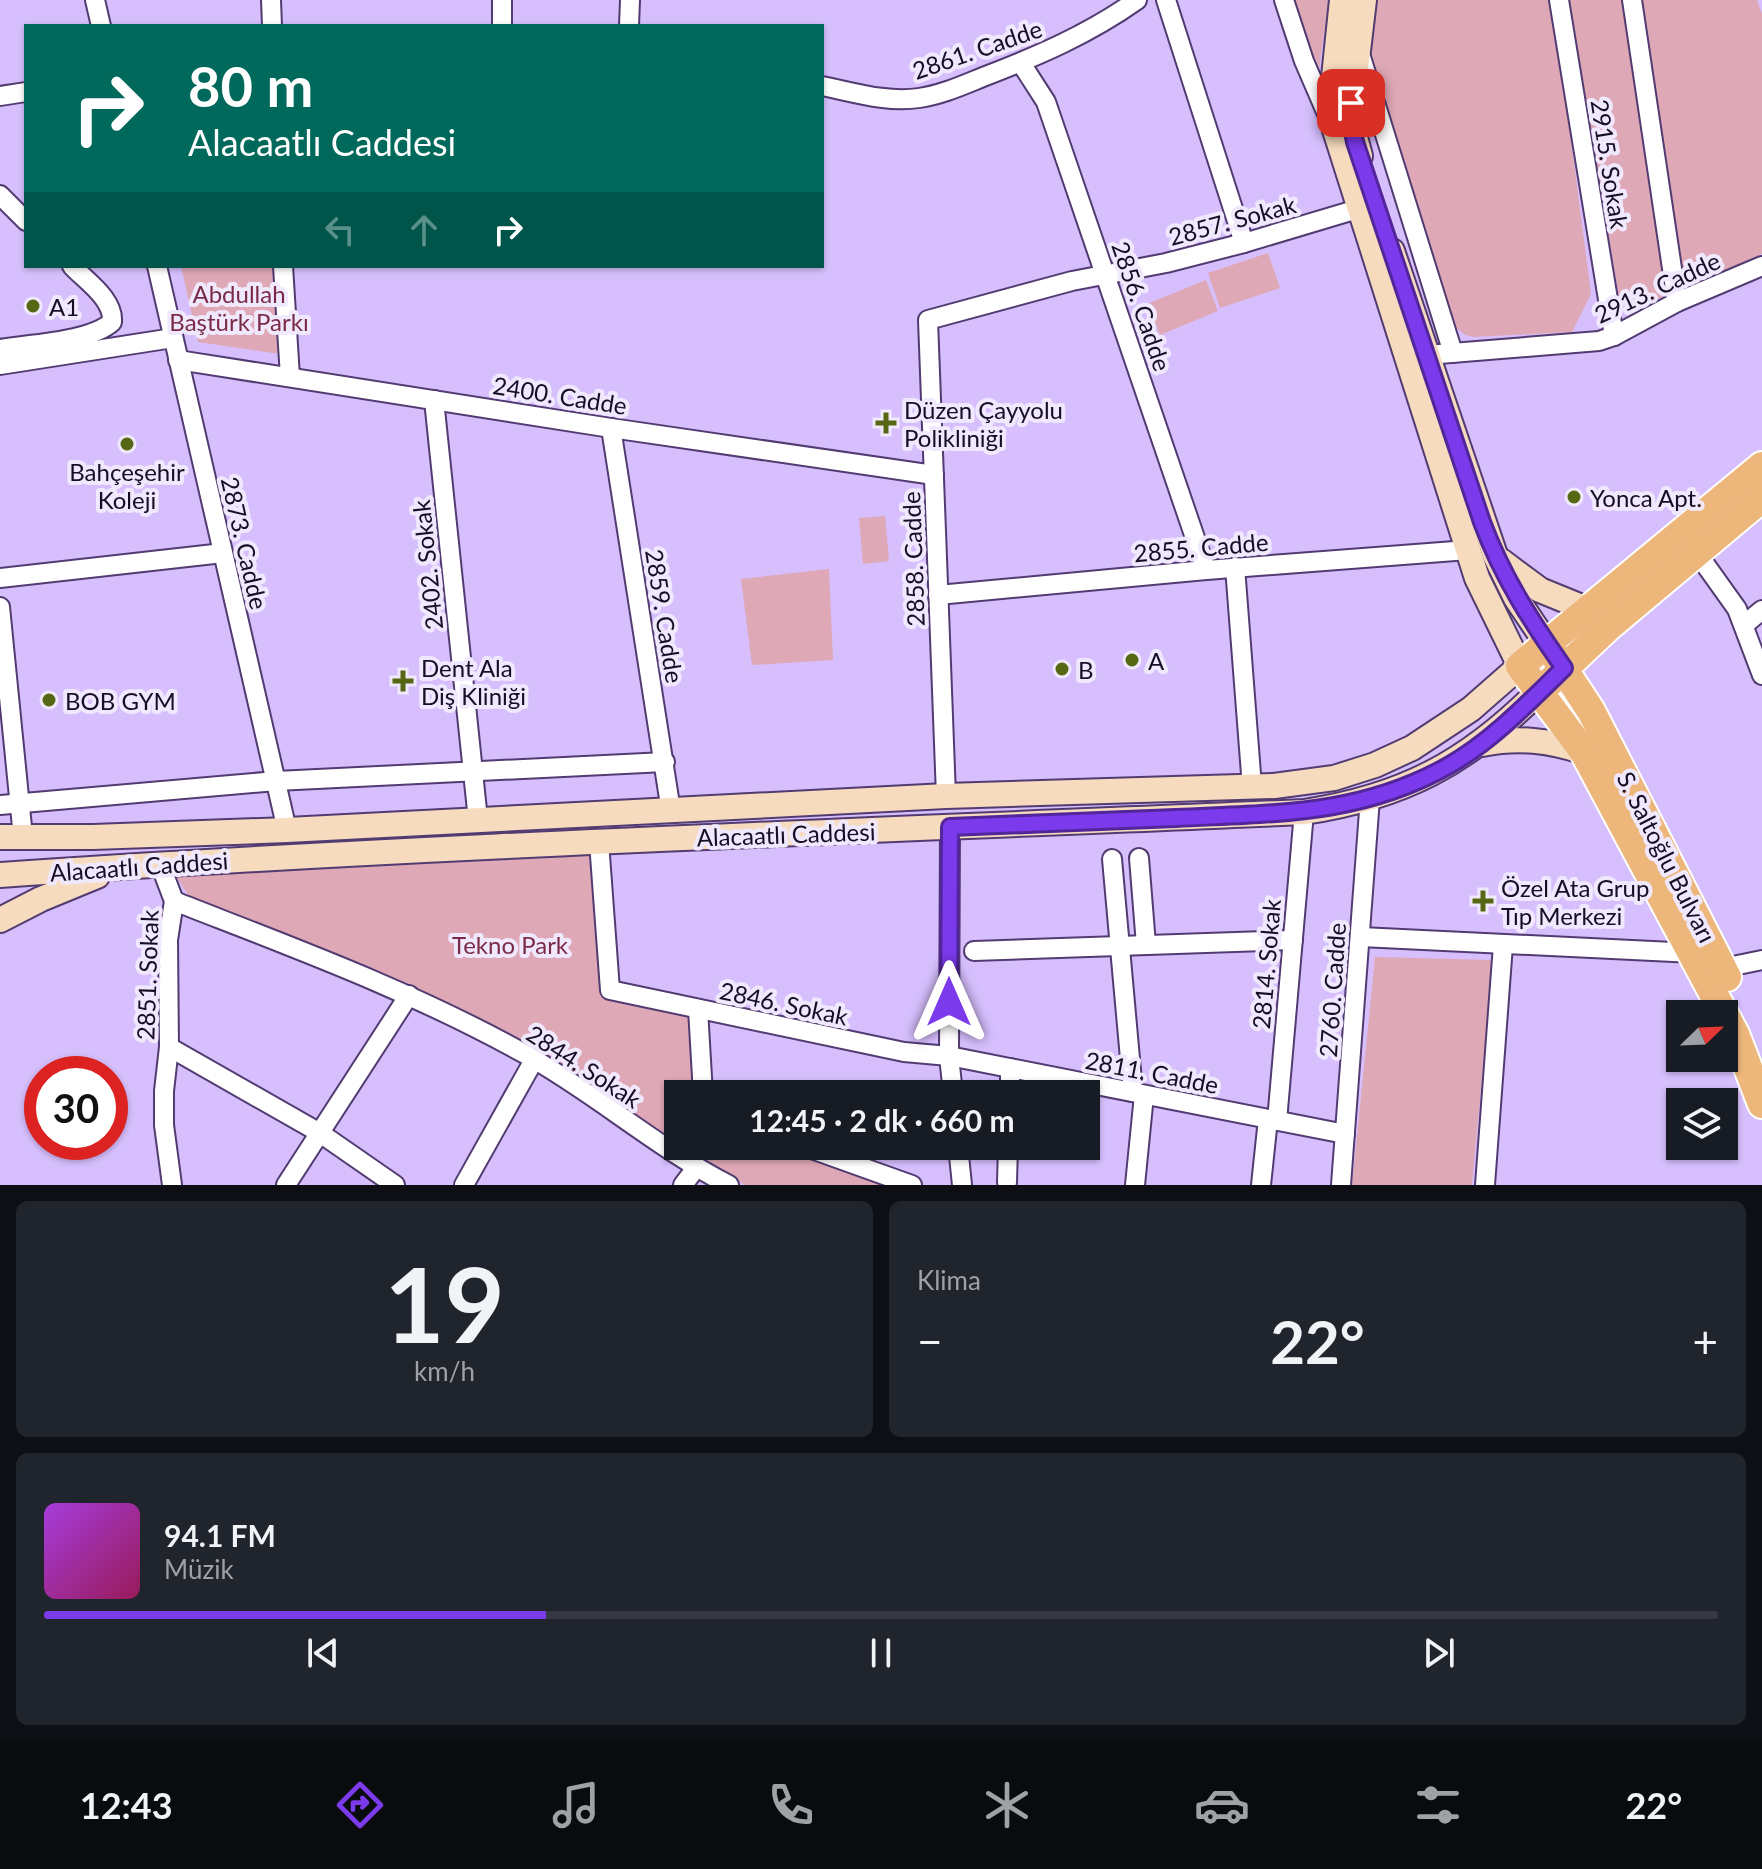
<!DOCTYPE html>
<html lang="tr">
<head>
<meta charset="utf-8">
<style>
	:root { --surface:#171b24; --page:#20242c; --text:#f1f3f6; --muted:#9ea1a6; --line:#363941; --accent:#7c3aed }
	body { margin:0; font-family:Lato,sans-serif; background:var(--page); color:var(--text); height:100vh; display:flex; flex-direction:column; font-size:30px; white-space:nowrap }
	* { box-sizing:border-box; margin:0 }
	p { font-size:26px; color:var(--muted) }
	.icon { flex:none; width:44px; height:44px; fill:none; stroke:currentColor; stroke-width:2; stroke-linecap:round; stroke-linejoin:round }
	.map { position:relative; height:1185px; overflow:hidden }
	.drawer { display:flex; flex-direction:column; gap:16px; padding:16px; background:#0d0f14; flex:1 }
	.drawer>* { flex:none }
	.banner { position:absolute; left:24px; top:24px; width:800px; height:244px; border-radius:0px; box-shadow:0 2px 6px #0004; background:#00695c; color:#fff; overflow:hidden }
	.needle { width:52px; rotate:67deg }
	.tools { position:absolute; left:1666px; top:1000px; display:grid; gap:16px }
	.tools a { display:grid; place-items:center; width:72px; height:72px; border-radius:0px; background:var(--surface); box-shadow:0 2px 6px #0004; font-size:40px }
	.speed { position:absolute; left:24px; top:1056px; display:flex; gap:16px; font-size:40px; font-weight:700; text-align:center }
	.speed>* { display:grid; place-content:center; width:104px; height:104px; border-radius:50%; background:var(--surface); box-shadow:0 2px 6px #0004; line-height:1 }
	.speed .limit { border:12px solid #d22; background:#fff; color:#111 }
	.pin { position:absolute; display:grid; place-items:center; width:68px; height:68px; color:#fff; margin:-34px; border-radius:16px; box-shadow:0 4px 12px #0006 }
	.me { position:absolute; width:88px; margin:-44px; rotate:0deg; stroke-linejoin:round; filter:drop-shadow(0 0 6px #0008) }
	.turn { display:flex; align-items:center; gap:28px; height:168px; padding:0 32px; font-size:36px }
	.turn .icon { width:104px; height:104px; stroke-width:2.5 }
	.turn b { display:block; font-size:56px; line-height:68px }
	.lanes { display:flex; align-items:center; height:76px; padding:0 32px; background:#0003; justify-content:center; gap:40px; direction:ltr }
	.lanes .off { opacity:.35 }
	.big { font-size:60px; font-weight:700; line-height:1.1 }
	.drawer .widget { flex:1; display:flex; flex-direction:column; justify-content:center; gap:12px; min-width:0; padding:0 28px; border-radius:12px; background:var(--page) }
	.drawer .dial { align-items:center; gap:0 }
	.dial b { font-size:104px; line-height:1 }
	.song { display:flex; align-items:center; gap:24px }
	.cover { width:96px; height:96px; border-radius:12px; background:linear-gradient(135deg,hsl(280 70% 55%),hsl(330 70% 35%)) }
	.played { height:8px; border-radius:4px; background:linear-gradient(90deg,var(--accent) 30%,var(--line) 30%) }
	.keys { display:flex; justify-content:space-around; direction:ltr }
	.heat { display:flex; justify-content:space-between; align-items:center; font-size:44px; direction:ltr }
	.drawer .tiles { flex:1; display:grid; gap:16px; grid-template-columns:1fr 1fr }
	.widget:last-child { grid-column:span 2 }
	.trip { position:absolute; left:664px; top:1080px; width:436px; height:80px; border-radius:0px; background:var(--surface); box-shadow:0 2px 6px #0004; font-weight:700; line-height:80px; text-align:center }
	.tab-bar { display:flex; height:128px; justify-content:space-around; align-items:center; background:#090b0e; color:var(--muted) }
	.tab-bar .icon { width:56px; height:56px }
	.tab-bar .selected { color:var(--accent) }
	.tab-bar b { font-size:36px; color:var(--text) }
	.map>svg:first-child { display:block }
</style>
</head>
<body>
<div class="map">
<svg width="1762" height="1185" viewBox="0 0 1762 1185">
	<rect width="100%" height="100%" fill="#d7bffe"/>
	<g fill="#dfa8b6">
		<polygon points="1290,0 1329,0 1317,83"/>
		<polygon points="1372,0 1553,0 1591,294 1572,332 1474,337 1465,335 1451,323 1366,48"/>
		<polygon points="1569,0 1757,0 1762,14 1762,254 1639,307 1626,306 1619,298"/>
		<polygon points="1268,253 1280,288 1220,308 1208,273"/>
		<polygon points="181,266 283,266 280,354 198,342"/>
		<polygon points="1206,280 1218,311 1160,335 1147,304"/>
		<polygon points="885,516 889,561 863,564 859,518"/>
		<polygon points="829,569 833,660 752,665 741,579"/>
		<polygon points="589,853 603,996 691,1015 695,1094 678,1094 678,1145 552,1064 190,898 176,876"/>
		<polygon points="1375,957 1493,960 1472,1185 1352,1185"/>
		<polygon points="679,1146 790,1146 909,1185 745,1185"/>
	</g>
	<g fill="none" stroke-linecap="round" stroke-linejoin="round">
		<g stroke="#523b71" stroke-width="22">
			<g id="street">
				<polyline points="95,0 101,26"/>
				<polyline points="271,0 272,26"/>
				<polyline points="1166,0 1244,243"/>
				<polyline points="1284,0 1304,61 1330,121"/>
				<polyline points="1559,0 1614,336"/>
				<polyline points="1632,0 1677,302"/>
				<polyline points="502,26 502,0"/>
				<polyline points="629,26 630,0"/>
				<polyline points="1360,54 1453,353"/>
				<polyline points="1021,63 1046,102 1206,570"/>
				<path d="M822 86C853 92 887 103 919 98 941 95 963 85 983 77 1038 56 1089 34 1137 0"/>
				<polyline points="0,96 26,92"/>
				<polyline points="0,195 26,221"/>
				<polyline points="157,266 287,830"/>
				<polyline points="283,266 290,377"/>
				<path d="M0 349C29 344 90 342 112 322 114 299 86 281 72 266"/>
				<polyline points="1427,355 1599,341 1614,336 1677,302 1762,266"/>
				<polyline points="178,360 611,428 934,475"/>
				<polyline points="0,365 173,338"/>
				<polyline points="434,400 478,820"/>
				<polyline points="611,428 671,811"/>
				<polyline points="1697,553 1737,609 1762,675"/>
				<polyline points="1235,567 1252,787"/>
				<polyline points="0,578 223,553"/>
				<polyline points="938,595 1206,570 1468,550"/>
				<polyline points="0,607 23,837"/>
				<polyline points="1744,625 1762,610"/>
				<polyline points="946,796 928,320 1072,281 1166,263 1244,243 1361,208"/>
				<polyline points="0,805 276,781 665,762"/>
				<polyline points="950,827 949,1056 953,1094"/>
				<polyline points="599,842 610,990 904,1052 949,1056 1345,1134"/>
				<polyline points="1139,858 1146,945"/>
				<polyline points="1112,859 1133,1092"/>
				<polyline points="160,864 174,901 168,940 169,1047 164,1091 164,1125 172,1185"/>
				<path d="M174 901C294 948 412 991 525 1054 595 1093 657 1148 729 1185"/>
				<polyline points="1361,937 1694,953"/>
				<polyline points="974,951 1293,940"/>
				<polyline points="1723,968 1762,960"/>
				<polyline points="698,1009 703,1094"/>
				<polyline points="169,1047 320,1133 395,1185"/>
				<polyline points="1010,1094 1010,1068"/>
				<polyline points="1277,1121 1304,812"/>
				<polyline points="803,1146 912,1185"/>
				<polyline points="958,1146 962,1185"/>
				<polyline points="1007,1182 1008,1146"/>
				<polyline points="286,1185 409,995"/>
				<polyline points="464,1185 534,1060"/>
				<polyline points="683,1185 696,1168"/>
				<polyline points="1135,1185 1144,1095"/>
				<polyline points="1261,1185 1268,1119"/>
				<polyline points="1341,1185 1370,798"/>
				<polyline points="1485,1185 1503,945"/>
			</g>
		</g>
		<g stroke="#523b71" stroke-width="28">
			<g id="secondary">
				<polyline points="1360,156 1350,118 1364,0"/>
				<polyline points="1392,251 1495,555 1516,598 1547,644"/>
				<polyline points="1501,561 1540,590 1589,610"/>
				<path d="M1482 744C1518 737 1549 740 1584 752"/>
				<polyline points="0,837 93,837 287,830 946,796 1274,786 1334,778 1375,765 1412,748 1471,709 1520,666 1477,578 1335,130 1332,96 1342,0"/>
				<path d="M0 875C434 845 869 831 1304 812 1403 797 1467 763 1538 692"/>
				<polyline points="0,920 41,899 97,876"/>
			</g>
		</g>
		<g stroke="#fff" stroke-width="32">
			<g id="primary">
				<polyline points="1762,466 1520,666 1584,752 1735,1034 1762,1104"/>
				<polyline points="1547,644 1591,711 1727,977"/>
				<polyline points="1551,681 1608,627 1762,498"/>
			</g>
		</g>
		<use href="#street" stroke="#fff" stroke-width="18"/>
		<use href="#secondary" stroke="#f6dbbe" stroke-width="24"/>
		<use href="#primary" stroke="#edb77c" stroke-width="28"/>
	</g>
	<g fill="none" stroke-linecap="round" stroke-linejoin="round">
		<g stroke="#51269a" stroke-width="20">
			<path id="route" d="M949 1002 950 827C1025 824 1101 821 1176 818 1273 813 1359 816 1448 766 1492 741 1528 703 1564 668 1531 621 1502 576 1482 522L1355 142 1350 118 1351 103"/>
		</g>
		<use href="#route" stroke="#7c3aed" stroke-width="14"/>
	</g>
	<g fill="#556712" stroke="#f0e9fd" stroke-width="3">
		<circle cx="33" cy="306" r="8"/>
		<path d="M882 411h8v8h8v8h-8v8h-8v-8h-8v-8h8z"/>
		<circle cx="127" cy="444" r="8"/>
		<circle cx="1574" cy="497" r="8"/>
		<circle cx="1132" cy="660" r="8"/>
		<circle cx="1062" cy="669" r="8"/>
		<path d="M399 669h8v8h8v8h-8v8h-8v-8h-8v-8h8z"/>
		<circle cx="49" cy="700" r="8"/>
		<path d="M1479 889h8v8h8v8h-8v8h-8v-8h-8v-8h8z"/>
	</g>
	<g text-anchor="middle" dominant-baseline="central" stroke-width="8" stroke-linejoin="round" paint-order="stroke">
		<g font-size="24" fill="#170d24" stroke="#f0e9fd">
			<text transform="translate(977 49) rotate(-19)">2861. Cadde</text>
			<text transform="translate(1610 164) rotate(81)">2915. Sokak</text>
			<text transform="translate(1232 220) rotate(-15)">2857. Sokak</text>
			<text transform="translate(1657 287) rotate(-25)">2913. Cadde</text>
			<text transform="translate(1142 306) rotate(71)">2856. Cadde</text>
			<text transform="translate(560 395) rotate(9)">2400. Cadde</text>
			<text transform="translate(245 543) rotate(77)">2873. Cadde</text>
			<text transform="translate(1201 547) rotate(-5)">2855. Cadde</text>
			<text transform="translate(913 559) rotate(-92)">2858. Cadde</text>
			<text transform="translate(427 565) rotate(-96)">2402. Sokak</text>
			<text transform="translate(665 616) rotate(81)">2859. Cadde</text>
			<text transform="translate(786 834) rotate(-2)">Alacaatlı Caddesi</text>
			<text transform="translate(1667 857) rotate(63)">S. Saltoğlu Bulvarı</text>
			<text transform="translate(139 866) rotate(-4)">Alacaatlı Caddesi</text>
			<text transform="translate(1266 964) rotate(-85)">2814. Sokak</text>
			<text transform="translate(147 975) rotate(-88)">2851. Sokak</text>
			<text transform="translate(1332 990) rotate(-86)">2760. Cadde</text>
			<text transform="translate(784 1003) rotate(12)">2846. Sokak</text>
			<text transform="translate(584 1066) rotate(33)">2844. Sokak</text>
			<text transform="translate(1152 1072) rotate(11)">2811. Cadde</text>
		</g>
		<g font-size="24" fill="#7b2b47" stroke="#f0e9fd">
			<text x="239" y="293">Abdullah<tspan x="239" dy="28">Baştürk Parkı</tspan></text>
			<text x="510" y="944">Tekno Park</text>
		</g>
		<g font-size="24" fill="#170d24" stroke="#f0e9fd" text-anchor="start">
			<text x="49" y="306">A1</text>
			<text x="904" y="409">Düzen Çayyolu<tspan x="904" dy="28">Polikliniği</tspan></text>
			<text x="127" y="471" text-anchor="middle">Bahçeşehir<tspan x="127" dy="28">Koleji</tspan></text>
			<text x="1590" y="497">Yonca Apt.</text>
			<text x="1148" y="660">A</text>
			<text x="421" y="667">Dent Ala<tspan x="421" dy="28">Diş Kliniği</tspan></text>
			<text x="1078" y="669">B</text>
			<text x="65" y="700">BOB GYM</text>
			<text x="1501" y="887">Özel Ata Grup<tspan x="1501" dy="28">Tıp Merkezi</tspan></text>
		</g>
	</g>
</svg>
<div class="tools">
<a><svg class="needle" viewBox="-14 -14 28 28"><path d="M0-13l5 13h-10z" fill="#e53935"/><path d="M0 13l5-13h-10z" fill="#9ea1a6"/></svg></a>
<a><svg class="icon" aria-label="layers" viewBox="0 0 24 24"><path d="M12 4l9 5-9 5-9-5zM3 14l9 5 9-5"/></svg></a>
</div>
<div class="speed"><div class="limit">30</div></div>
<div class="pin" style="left:1351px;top:103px;background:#d93025"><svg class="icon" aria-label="arrive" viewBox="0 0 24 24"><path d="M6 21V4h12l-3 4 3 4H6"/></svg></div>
<svg class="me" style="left:949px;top:1002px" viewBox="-20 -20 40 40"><path d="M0-17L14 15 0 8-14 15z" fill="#7c3aed" stroke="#fff" stroke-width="4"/></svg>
<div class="trip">12:45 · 2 dk · 660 m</div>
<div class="banner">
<div class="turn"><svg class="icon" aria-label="right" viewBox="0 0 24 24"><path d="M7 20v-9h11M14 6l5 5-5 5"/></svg><div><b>80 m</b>Alacaatlı Caddesi</div></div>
<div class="lanes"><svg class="icon off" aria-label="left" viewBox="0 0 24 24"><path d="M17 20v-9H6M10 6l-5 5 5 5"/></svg><svg class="icon off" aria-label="ahead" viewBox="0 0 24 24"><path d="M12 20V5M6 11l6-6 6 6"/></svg><svg class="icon" aria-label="right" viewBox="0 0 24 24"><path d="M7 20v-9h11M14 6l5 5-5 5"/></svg></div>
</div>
</div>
<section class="drawer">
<div class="tiles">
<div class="widget dial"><b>19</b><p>km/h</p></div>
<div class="widget"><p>Klima</p>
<div class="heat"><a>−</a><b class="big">22°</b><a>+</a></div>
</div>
<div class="widget">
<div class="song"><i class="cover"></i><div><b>94.1 FM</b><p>Müzik</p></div></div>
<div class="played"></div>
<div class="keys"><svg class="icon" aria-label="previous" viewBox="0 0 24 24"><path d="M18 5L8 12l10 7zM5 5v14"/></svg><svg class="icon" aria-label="pause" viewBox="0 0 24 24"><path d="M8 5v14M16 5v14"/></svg><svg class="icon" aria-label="next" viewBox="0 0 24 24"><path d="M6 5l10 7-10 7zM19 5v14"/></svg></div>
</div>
</div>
</section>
<nav class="tab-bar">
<b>12:43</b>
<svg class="icon selected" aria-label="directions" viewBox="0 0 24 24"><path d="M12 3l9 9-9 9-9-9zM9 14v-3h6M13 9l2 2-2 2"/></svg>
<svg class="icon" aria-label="music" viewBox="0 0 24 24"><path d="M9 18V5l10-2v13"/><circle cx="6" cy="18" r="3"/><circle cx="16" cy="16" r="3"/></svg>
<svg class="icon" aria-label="phone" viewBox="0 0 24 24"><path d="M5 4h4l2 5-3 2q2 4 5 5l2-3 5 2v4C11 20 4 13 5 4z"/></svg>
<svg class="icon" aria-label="climate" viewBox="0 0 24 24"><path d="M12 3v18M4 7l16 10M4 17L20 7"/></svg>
<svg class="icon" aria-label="car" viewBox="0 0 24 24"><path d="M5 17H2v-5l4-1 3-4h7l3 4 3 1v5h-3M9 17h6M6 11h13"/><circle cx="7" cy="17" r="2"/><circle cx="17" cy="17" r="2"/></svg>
<svg class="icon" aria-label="filters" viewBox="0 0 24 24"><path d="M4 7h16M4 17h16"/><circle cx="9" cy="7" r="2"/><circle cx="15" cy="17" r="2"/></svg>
<b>22°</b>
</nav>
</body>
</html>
